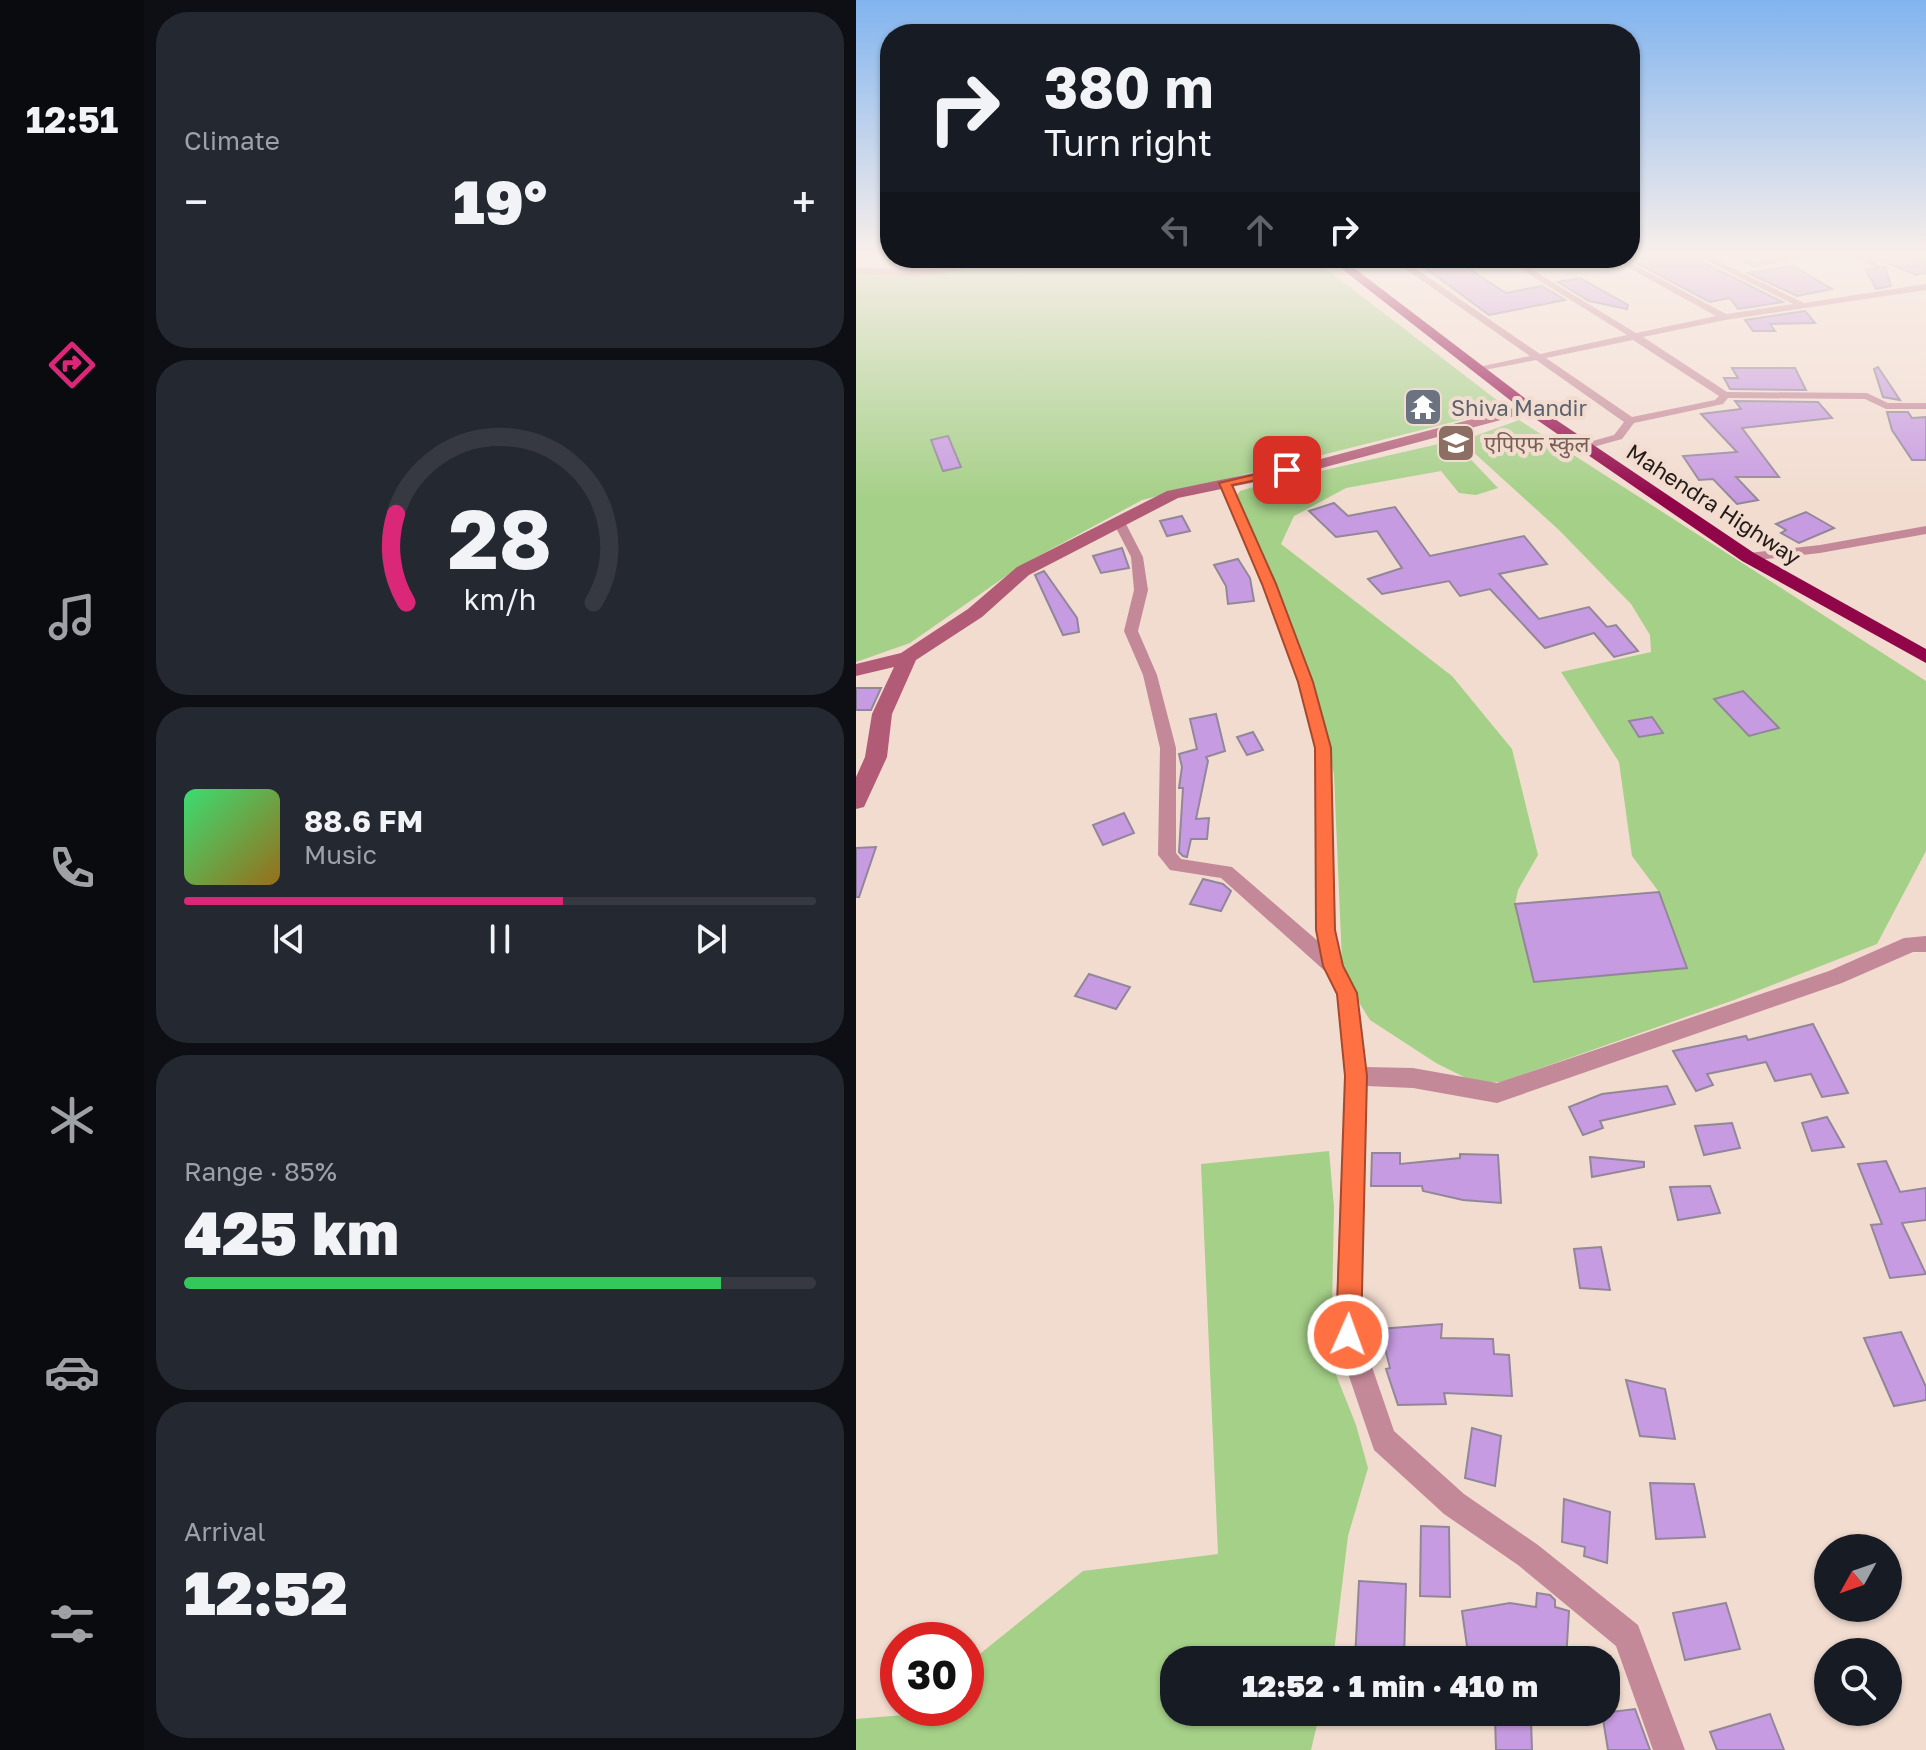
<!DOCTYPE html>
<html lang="en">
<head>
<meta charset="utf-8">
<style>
	:root { --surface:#171b24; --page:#242831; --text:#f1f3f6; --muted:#9ea1a6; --line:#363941; --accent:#db2777 }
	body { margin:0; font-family:"Golos Text","Noto Sans Devanagari",sans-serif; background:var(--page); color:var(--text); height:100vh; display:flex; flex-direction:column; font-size:30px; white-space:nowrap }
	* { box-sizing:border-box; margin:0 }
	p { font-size:26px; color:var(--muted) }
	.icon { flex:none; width:44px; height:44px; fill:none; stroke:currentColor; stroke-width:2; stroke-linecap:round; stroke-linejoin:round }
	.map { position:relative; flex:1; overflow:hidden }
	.sheet { display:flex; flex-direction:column; gap:12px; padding:12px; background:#0d0f14; width:712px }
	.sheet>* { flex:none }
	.banner { position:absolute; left:24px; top:24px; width:760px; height:244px; border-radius:32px; box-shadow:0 2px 6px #0004; background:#171b24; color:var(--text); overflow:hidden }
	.needle { width:52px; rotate:230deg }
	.tools { position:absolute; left:958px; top:1534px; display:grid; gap:16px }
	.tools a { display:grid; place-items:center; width:88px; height:88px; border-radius:50%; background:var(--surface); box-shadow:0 2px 6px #0004; font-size:40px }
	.speed { position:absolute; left:24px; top:1622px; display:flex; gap:16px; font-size:40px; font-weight:700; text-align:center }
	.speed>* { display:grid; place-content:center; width:104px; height:104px; border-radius:50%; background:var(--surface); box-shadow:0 2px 6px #0004; line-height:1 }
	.speed .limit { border:12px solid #d22; background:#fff; color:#111 }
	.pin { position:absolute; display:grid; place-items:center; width:68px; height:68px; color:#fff; margin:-34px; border-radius:16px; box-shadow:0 4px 12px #0006 }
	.me { position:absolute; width:88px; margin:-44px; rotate:2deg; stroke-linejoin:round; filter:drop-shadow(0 0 6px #0008) }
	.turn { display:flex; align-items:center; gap:28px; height:168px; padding:0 32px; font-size:36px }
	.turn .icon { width:104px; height:104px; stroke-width:2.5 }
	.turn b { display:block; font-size:56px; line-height:68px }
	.lanes { display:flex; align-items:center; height:76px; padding:0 32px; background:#0003; justify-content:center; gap:40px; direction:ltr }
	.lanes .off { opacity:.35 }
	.big { font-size:60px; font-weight:800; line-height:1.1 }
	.sheet .tile { flex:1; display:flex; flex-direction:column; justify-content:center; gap:12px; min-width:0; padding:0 28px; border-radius:32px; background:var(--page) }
	.sheet .dial { align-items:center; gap:0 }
	.dial svg { height:208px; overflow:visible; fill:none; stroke:var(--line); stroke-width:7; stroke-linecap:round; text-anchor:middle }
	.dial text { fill:var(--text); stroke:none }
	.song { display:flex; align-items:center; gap:24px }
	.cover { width:96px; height:96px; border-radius:12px; background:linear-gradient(135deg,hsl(140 70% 55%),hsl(40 70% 35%)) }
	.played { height:8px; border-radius:4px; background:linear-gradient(90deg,var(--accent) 60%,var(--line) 60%) }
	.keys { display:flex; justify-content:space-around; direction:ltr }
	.heat { display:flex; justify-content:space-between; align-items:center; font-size:44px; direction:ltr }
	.charge { height:12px; border-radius:6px; background:linear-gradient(90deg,#34c759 85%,var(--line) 0) }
	.trip { position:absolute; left:304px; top:1646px; width:460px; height:80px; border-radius:32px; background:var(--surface); box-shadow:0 2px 6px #0004; font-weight:800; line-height:80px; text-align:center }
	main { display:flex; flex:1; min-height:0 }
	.tabs { display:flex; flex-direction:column; width:144px; justify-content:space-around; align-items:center; background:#090b0e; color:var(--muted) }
	.tabs .icon { width:56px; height:56px }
	.tabs .selected { color:var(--accent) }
	.tabs b { font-size:36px; color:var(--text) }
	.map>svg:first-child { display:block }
</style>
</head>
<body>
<main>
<nav class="tabs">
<b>12:51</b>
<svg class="icon selected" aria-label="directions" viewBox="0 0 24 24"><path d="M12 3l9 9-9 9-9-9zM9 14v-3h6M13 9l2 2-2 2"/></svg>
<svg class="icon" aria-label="music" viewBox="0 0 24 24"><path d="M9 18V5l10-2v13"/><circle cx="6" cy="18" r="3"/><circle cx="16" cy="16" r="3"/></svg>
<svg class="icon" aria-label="phone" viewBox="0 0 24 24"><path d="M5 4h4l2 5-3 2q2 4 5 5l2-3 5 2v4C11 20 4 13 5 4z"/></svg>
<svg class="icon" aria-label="climate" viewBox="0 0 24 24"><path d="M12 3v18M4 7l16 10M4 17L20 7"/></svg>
<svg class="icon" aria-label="car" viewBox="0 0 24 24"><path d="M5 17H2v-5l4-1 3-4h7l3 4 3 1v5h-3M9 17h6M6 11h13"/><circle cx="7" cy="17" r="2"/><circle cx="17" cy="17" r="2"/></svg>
<svg class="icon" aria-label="filters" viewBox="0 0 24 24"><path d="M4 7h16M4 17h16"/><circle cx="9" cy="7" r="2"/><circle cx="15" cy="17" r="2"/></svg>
</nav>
<section class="sheet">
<div class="tile"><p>Climate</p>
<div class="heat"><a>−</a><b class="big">19°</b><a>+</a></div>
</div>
<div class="tile dial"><svg viewBox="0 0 100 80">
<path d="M14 69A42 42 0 1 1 86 69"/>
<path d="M14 69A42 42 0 0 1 10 35" stroke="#db2777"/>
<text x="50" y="56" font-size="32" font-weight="700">28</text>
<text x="50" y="72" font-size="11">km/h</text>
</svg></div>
<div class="tile">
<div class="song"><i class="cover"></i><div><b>88.6 FM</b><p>Music</p></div></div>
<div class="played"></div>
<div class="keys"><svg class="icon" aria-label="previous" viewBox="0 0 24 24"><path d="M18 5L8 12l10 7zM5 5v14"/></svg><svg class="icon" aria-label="pause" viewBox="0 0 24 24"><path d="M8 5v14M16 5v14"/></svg><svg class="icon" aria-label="next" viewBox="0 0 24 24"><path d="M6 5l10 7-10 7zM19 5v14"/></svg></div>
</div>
<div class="tile"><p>Range · 85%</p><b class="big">425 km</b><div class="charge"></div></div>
<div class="tile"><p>Arrival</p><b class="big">12:52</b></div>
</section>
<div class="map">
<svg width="1070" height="1750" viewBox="0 0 1070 1750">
	<rect width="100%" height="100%" fill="#f2dcd0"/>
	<g fill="#a5d088">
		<polygon points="127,258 456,258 642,401 641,411 286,500 166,565 54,643 0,662 0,271 76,272"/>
		<polygon points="663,420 1070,681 1070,851 1021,944 878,1000 645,1082 620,1083 580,1063 514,1020 504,1004 486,962 478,775 458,683 380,496 384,491 404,485 591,442 603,447 642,488 620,495 603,493 585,471 490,488 438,516 425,544 596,676 656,749 682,855 662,890 659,904 678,982 803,892 776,856 763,762 705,672 795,652 794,635 775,604 703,530 605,441"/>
		<polygon points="473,1151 478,1207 475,1362 500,1425 512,1468 492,1536 477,1660 318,1660 318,1712 464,1712 455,1750 0,1750 0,1719 47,1715 56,1708 110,1708 110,1665 227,1571 362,1554 345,1164"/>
	</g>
	<g fill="#c79be1" stroke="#928799" stroke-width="2">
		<polygon points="1011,254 1056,254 1058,259 1070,263 1070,273 1060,275"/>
		<polygon points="556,258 596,258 650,293 686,286 709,300 633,315"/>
		<polygon points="771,258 838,258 927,302 882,309 874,298 854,302"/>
		<polygon points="937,266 976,289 941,296 892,273"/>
		<polygon points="1029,266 1035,286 1020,289 1010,270"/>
		<polygon points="724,278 772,305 771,309 733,301 702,282"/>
		<polygon points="949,311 959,323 914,324 919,331 897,331 889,320"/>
		<polygon points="1022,367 1044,400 1027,397 1018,369"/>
		<polygon points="876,368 939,368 950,390 874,389 868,378 882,378"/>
		<polygon points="879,401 962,402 976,418 886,428 923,477 880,477 902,500 881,504 857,479 843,480 827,456 881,452 845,414 885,409"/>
		<polygon points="1031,412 1052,412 1056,418 1070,417 1070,460 1056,460 1036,430"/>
		<polygon points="92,436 105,467 87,471 75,440"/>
		<polygon points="478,503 492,516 539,507 574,556 668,536 691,564 643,574 683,619 733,607 751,627 760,625 782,651 758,657 738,633 689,648 634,589 604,596 593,581 526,594 512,579 546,568 521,531 480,537 453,511"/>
		<polygon points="950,512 978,528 943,543 925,533 930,530 920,524"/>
		<polygon points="326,516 334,531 311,536 304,521"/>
		<polygon points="266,548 273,568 245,573 237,556"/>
		<polygon points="382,559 394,578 398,601 372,604 370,586 358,565"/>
		<polygon points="188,571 221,618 223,632 207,635 179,575"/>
		<polygon points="0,688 25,688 15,710 0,710"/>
		<polygon points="887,691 923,728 893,736 858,699"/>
		<polygon points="360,714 369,751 350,757 352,761 340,819 353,818 351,839 335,839 331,857 327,856 323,852 327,788 323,788 326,767 323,754 341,749 334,719"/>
		<polygon points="796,717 807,733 783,737 773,721"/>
		<polygon points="397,732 407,750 391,755 381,737"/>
		<polygon points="268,813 278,833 247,845 237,825"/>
		<polygon points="20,847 3,897 0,897 0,848"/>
		<polygon points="347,879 367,884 375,891 365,911 334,904"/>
		<polygon points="803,892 831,968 678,982 659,904"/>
		<polygon points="233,974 274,987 260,1009 219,996"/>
		<polygon points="957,1024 992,1093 966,1097 955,1074 919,1081 910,1062 851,1074 857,1085 840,1091 817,1051 890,1036 892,1040"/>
		<polygon points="811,1086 819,1104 744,1121 747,1128 727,1135 713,1107 746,1094"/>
		<polygon points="971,1117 988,1147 956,1151 946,1123"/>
		<polygon points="876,1123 884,1148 848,1155 839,1126"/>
		<polygon points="516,1153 544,1153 544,1164 604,1158 604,1154 642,1155 645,1203 607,1200 567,1191 566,1186 515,1186"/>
		<polygon points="734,1157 788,1162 788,1167 736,1177"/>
		<polygon points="1030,1161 1044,1192 1070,1188 1070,1220 1046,1223 1070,1274 1034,1278 1015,1225 1026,1224 1002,1164"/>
		<polygon points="854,1186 864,1213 822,1220 814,1187"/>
		<polygon points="745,1247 754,1290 724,1288 718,1249"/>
		<polygon points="586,1324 585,1338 637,1339 638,1354 653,1355 656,1396 588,1393 590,1404 542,1405 530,1369 534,1368 524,1329"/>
		<polygon points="1045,1332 1070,1387 1070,1400 1038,1406 1008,1338"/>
		<polygon points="770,1380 809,1389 819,1439 784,1436"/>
		<polygon points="616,1428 645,1436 639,1486 609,1478"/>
		<polygon points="794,1483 838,1484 849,1537 800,1539"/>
		<polygon points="708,1499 754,1512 751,1563 728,1556 729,1547 706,1542"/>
		<polygon points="565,1526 593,1527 594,1597 564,1596"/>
		<polygon points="503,1581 550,1584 548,1660 499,1660"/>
		<polygon points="681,1593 694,1595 699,1600 699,1607 713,1611 710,1660 613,1660 606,1611 654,1603 680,1607"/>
		<polygon points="870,1603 884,1649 829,1660 817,1613"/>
		<polygon points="779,1709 794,1750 752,1750 746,1713"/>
		<polygon points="914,1714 928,1750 861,1750 854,1732"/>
		<polygon points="639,1718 675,1720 676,1750 640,1750"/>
	</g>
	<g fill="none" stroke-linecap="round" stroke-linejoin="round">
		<g stroke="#c48999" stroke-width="5">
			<polyline points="875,254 898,265 952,254"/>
			<polyline points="995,254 1019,264"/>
			<polyline points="1061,254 1070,258"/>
		</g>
		<g fill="#c48999" fill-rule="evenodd">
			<path d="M837 254H847L948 303 1070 284V290L869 320 787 337 871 392 1011 393 1032 403H1070V409H1030L1009 399 872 398 867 404 778 423 766 439 730 449 724 446 726 444 758 435 768 422 680 360 618 372V368L674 356 538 261 492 270 488 267 527 258H544L684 354 771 335 647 258H657L780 333 860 316 755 258H765L870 314 937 304ZM777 340 863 396 859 400 776 417 690 358Z"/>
			<path d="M120 258H131C95 282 42 275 0 274V268L81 269Z"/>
			<polygon points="369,479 375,483 420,584 457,682 475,748 479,930 487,965 501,993 509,1067 557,1068 641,1083 973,971 1048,938 1070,936 1070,952 1057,952 986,983 641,1103 557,1088 510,1086 505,1335 538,1431 608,1494 682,1545 782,1625 829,1750 797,1750 760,1646 662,1565 588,1514 518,1450 479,1335 489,1076 481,993 470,972 365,878 314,870 302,855 304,748 287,675 268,631 278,590 275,557 257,522 263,518 269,522 287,557 292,590 282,631 301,675 320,748 320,853 325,859 376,867 463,942 459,748 443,682 406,584 363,483"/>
			<polygon points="1070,526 1070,534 964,553 892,561 886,557 892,553 964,545"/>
		</g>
		<polygon fill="#b15b76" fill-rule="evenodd" points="673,404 680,408 678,411 462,469 322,498 173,575 126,617 60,660 36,714 31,757 8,807 0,809 0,777 9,757 16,714 38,667 0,676 0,664 45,653 112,609 161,567 311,491 461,460"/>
		<polygon fill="#910648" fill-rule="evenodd" points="472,258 485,258 678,405 898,553 1070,649 1070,663 886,561 668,411"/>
	</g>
	<linearGradient id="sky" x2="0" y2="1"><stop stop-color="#81b4ef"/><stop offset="0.51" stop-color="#f9efea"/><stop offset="1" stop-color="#f9efea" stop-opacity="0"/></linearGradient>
	<rect width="1070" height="499" fill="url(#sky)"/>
	<polygon fill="#ff7043" stroke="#a6492c" stroke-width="2" points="431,467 437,470 435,473 376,485 420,584 457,682 475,748 479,930 487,966 501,993 511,1076 505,1335 501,1344 492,1348 483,1344 480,1335 489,1076 481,994 467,966 460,930 459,748 442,682 406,584 363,483"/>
	<defs>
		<g id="temple-square" transform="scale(2)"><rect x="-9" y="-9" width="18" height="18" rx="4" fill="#6b7280" stroke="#f2dcd0"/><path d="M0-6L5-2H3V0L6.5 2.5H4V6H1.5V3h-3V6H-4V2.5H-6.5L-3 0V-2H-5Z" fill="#fff"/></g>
		<g id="school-square" transform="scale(2)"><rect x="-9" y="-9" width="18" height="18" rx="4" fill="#8d6e63" stroke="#f2dcd0"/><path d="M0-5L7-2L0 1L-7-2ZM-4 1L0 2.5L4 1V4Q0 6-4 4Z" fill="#fff"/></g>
	</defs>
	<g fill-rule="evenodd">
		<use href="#temple-square" x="567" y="407"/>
		<use href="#school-square" x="600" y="443"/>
	</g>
	<g text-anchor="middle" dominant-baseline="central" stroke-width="8" stroke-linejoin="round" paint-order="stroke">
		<g font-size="22" fill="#5b616d" stroke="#f2dcd0" text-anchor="start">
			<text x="595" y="407">Shiva Mandir</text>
		</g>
		<g font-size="22" fill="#785e54" stroke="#f2dcd0" text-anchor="start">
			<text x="628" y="443">एपिएफ स्कुल</text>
		</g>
		<g font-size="22" fill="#231b17" stroke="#f2dcd0">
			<text transform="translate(858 504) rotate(33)">Mahendra Highway</text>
		</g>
	</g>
</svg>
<div class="tools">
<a><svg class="needle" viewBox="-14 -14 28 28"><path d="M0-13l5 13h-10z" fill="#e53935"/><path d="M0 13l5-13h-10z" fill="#9ea1a6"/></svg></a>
<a><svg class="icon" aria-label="search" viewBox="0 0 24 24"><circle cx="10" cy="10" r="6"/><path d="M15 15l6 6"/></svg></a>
</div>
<div class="speed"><div class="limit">30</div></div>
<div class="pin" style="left:431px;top:470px;background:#d93025"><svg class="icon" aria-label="arrive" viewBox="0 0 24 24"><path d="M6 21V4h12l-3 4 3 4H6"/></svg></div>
<svg class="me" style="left:492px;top:1335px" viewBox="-20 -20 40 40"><circle r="17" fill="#ff7043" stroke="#fff" stroke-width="3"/><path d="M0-11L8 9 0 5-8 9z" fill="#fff"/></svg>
<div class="trip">12:52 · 1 min · 410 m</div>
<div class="banner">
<div class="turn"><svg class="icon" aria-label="right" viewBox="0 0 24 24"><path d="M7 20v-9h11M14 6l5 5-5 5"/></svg><div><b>380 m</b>Turn right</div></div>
<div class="lanes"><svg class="icon off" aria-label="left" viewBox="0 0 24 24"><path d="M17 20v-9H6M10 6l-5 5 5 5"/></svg><svg class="icon off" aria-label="ahead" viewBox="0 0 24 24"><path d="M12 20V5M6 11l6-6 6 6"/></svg><svg class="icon" aria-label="right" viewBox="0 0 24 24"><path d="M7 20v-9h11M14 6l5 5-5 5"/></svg></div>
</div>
</div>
</main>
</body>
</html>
